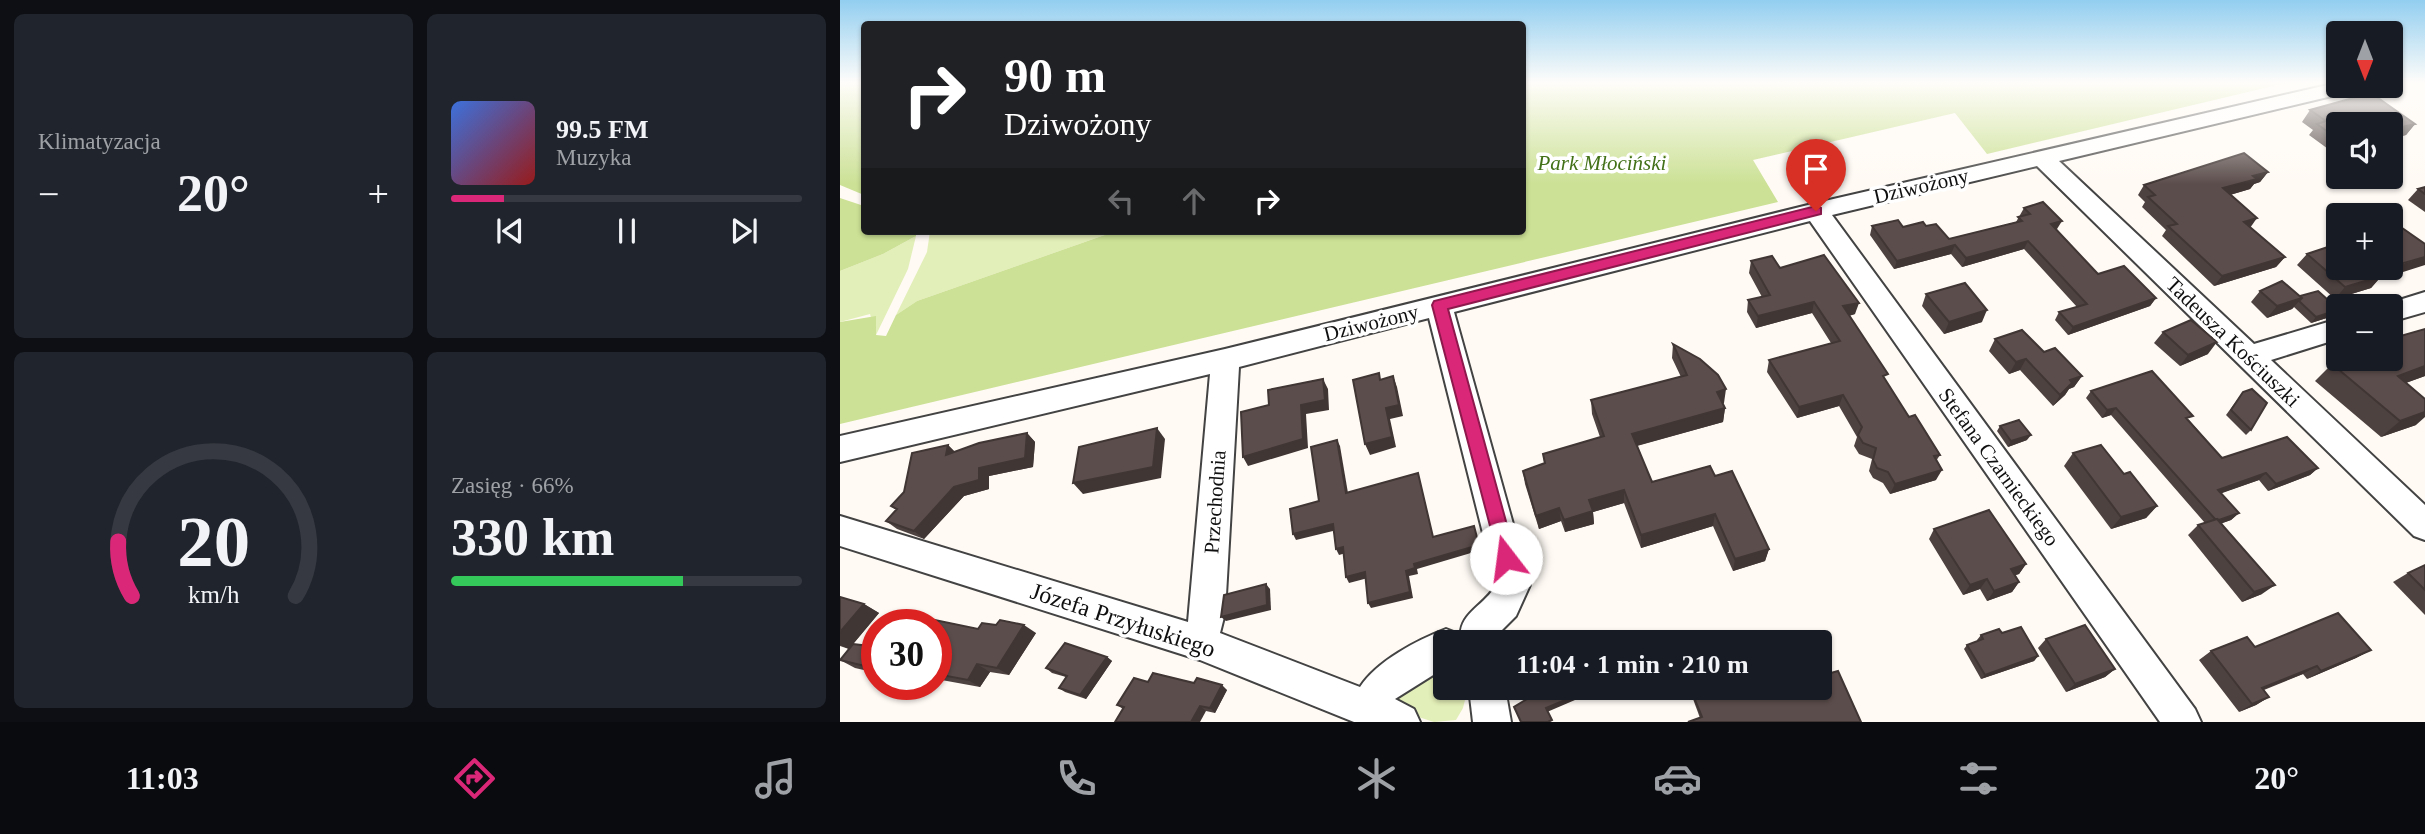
<!DOCTYPE html>
<html lang="pl">
<head>
<meta charset="utf-8">
<style>
	:root { --surface:#171b24; --page:#20242c; --text:#f1f3f6; --muted:#9ea1a6; --line:#363941; --accent:#db2777 }
	body { margin:0; font-family:"Times New Roman",serif; background:var(--page); color:var(--text); height:100vh; display:flex; flex-direction:column; font-size:26px; white-space:nowrap }
	* { box-sizing:border-box; margin:0 }
	p { font-size:23px; color:var(--muted) }
	.icon { flex:none; width:38px; height:38px; fill:none; stroke:currentColor; stroke-width:2; stroke-linecap:round; stroke-linejoin:round }
	.map { position:relative; flex:1; overflow:hidden }
	.details { display:flex; flex-direction:column; gap:14px; padding:14px; background:#0d0f14; width:840px }
	.details>* { flex:none }
	.top-card { position:absolute; left:21px; top:21px; width:665px; height:214px; border-radius:7px; box-shadow:0 2px 5px #0004; background:#202124; color:#fff; overflow:hidden }
	.needle { width:46px; rotate:180deg }
	.tools { position:absolute; left:1486px; top:21px; display:grid; gap:14px }
	.tools a { display:grid; place-items:center; width:77px; height:77px; border-radius:7px; background:var(--surface); box-shadow:0 2px 5px #0004; font-size:35px }
	.speed { position:absolute; left:21px; top:609px; display:flex; gap:14px; font-size:35px; font-weight:700; text-align:center }
	.speed>* { display:grid; place-content:center; width:91px; height:91px; border-radius:50%; background:var(--surface); box-shadow:0 2px 5px #0004; line-height:1 }
	.speed .limit { border:10px solid #d22; background:#fff; color:#111 }
	.pin { position:absolute; display:grid; place-items:center; width:60px; height:60px; color:#fff; margin:-72px -30px; border-radius:50% 50% 50% 0; rotate:-45deg; box-shadow:0 0 7px #0007 }
	.pin .icon { rotate:45deg }
	.me { position:absolute; width:77px; margin:-38px; rotate:345deg; stroke-linejoin:round; filter:drop-shadow(0 0 5px #0008) }
	.turn { display:flex; align-items:center; gap:24px; height:147px; padding:0 28px; font-size:32px }
	.turn .icon { width:91px; height:91px; stroke-width:2.5 }
	.turn b { display:block; font-size:49px; line-height:60px }
	.lanes { display:flex; align-items:center; height:66px; padding:0 28px; background:#0003; justify-content:center; gap:35px; direction:ltr }
	.lanes .off { opacity:.35 }
	.big { font-size:52px; font-weight:700; line-height:1.1 }
	.details .tile { flex:1; display:flex; flex-direction:column; justify-content:center; gap:10px; min-width:0; padding:0 24px; border-radius:10px; background:var(--page) }
	.details .dial { align-items:center; gap:0 }
	.dial svg { height:182px; overflow:visible; fill:none; stroke:var(--line); stroke-width:7; stroke-linecap:round; text-anchor:middle }
	.dial text { fill:var(--text); stroke:none }
	.song { display:flex; align-items:center; gap:21px }
	.cover { width:84px; height:84px; border-radius:10px; background:linear-gradient(135deg,hsl(220 70% 55%),hsl(0 70% 35%)) }
	.played { height:7px; border-radius:4px; background:linear-gradient(90deg,var(--accent) 15%,var(--line) 15%) }
	.keys { display:flex; justify-content:space-around; direction:ltr }
	.heat { display:flex; justify-content:space-between; align-items:center; font-size:38px; direction:ltr }
	.charge { height:10px; border-radius:5px; background:linear-gradient(90deg,#34c759 66%,var(--line) 0) }
	.details .tiles { flex:1; display:grid; gap:14px; grid-template-columns:repeat(2,1fr) }
	.trip { position:absolute; left:593px; top:630px; width:399px; height:70px; border-radius:7px; background:var(--surface); box-shadow:0 2px 5px #0004; font-weight:700; line-height:70px; text-align:center }
	.menu { display:flex; height:112px; justify-content:space-around; align-items:center; background:#090b0e; color:var(--muted) }
	.menu .icon { width:49px; height:49px }
	.menu .selected { color:var(--accent) }
	.menu b { font-size:32px; color:var(--text) }
	main { display:flex; flex:1; min-height:0 }
	.map>svg:first-child { display:block }
</style>
</head>
<body>
<main>
<section class="details">
<div class="tiles">
<div class="tile"><p>Klimatyzacja</p>
<div class="heat"><a>−</a><b class="big">20°</b><a>+</a></div>
</div>
<div class="tile">
<div class="song"><i class="cover"></i><div><b>99.5 FM</b><p>Muzyka</p></div></div>
<div class="played"></div>
<div class="keys"><svg class="icon" aria-label="previous" viewBox="0 0 24 24"><path d="M18 5L8 12l10 7zM5 5v14"/></svg><svg class="icon" aria-label="pause" viewBox="0 0 24 24"><path d="M8 5v14M16 5v14"/></svg><svg class="icon" aria-label="next" viewBox="0 0 24 24"><path d="M6 5l10 7-10 7zM19 5v14"/></svg></div>
</div>
<div class="tile dial"><svg viewBox="0 0 100 80">
<path d="M14 69A42 42 0 1 1 86 69"/>
<path d="M14 69A42 42 0 0 1 8 45" stroke="#db2777"/>
<text x="50" y="56" font-size="32" font-weight="700">20</text>
<text x="50" y="72" font-size="11">km/h</text>
</svg></div>
<div class="tile"><p>Zasięg · 66%</p><b class="big">330 km</b><div class="charge"></div></div>
</div>
</section>
<div class="map">
<svg width="1585" height="722" viewBox="0 0 1585 722">
	<rect width="100%" height="100%" fill="#fffaf4"/>
	<g fill="#e3efb8">
		<polygon points="90,231 276,231 77,301 56,315 87,252"/>
		<polygon points="76,236 68,269 36,335 30,314 0,322 0,271 43,254"/>
		<polygon points="605,658 606,688 628,688 623,708 616,720 594,722 560,711 551,692"/>
	</g>
	<g fill="#cce195">
		<polygon points="0,83 24,83 24,195 0,185"/>
		<polygon points="683,83 1446,83 1147,154 1115,113 913,160 938,202 0,424 0,322 36,316 36,335 46,336 56,315 77,301 276,231 682,231"/>
		<polygon points="0,198 24,206 24,231 76,231 76,236 43,254 0,271"/>
	</g>
	<g fill="none" stroke-linecap="round" stroke-linejoin="round">
		<g stroke="#434343" stroke-width="4">
			<g id="minor">
				<path d="M1496 83 1520 86 1517 90 1219 161 1414 344 1498 319V339L1431 360 1585 505V540L1574 536 1197 166 992 215 1355 709 1361 722H1320L970 221 614 312 690 585 676 616 656 636 657 642H606V667L555 699 574 709 580 722H514L360 660 0 546V516L348 622 370 374 0 462V436L385 349 976 203ZM589 318 656 585C645 606 617 613 621 640L619 634 606 629C577 640 537 661 520 687L380 633 385 613 399 367Z"/>
				<polygon points="1585,292 1585,312 1550,322 1550,306 1540,306"/>
				<polygon points="629,688 665,688 671,722 633,722"/>
			</g>
		</g>
		<use href="#minor" fill="#fff" fill-rule="evenodd"/>
	</g>
	<g fill="#4e4240">
		<polygon points="1470,110 1575,124 1566,135 1550,139 1550,124 1498,124 1498,153 1495,154 1469,135 1473,130 1462,122"/>
		<polygon points="1428,172 1420,182 1414,184 1410,189 1390,195 1410,228 1445,257 1436,267 1374,286 1322,236 1326,230 1302,207 1305,202 1298,195 1304,185"/>
		<polygon points="1585,187 1585,212 1568,200 1578,189"/>
		<polygon points="1184,208 1217,229 1216,230 1258,274 1316,298 1310,306 1228,335 1215,320 1219,312 1237,307 1184,249 1122,267 1111,254 1054,269 1030,235 1032,226 1086,226 1109,239 1176,222"/>
		<polygon points="1488,244 1538,280 1531,288 1495,299 1457,265 1467,254 1485,248"/>
		<polygon points="911,261 940,268 1015,314 1009,316 1046,381 1069,417 1100,455 1096,461 1096,480 1050,494 1043,483 1033,478 1029,471 1032,459 1019,454 1014,446 1017,437 999,406 957,418 927,372 929,360 991,343 972,313 916,328 907,312 908,300 922,297 909,273"/>
		<polygon points="1420,291 1460,296 1493,316 1471,323 1454,307 1452,309 1427,318 1411,302"/>
		<polygon points="1086,294 1142,322 1104,334 1082,306"/>
		<polygon points="1323,332 1368,354 1340,366 1314,343"/>
		<polygon points="1155,339 1204,352 1242,376 1234,387 1229,389 1225,395 1213,406 1180,370 1169,374 1149,351"/>
		<polygon points="833,344 884,403 883,404 885,408 883,422 797,446 812,482 875,476 929,549 925,561 893,571 873,526 801,548 784,503 753,512 754,524 725,532 721,521 699,529 685,484 683,471 704,463 703,454 760,437 752,414 751,400 841,377 832,358"/>
		<polygon points="1492,364 1585,376 1566,383 1576,425 1541,437 1475,381"/>
		<polygon points="1251,391 1349,420 1382,458 1478,468 1470,475 1428,491 1419,480 1381,493 1399,513 1391,520 1382,523 1422,594 1402,602 1348,535 1358,525 1365,523 1271,415 1262,418 1246,398"/>
		<polygon points="1403,392 1411,430 1406,435 1386,415"/>
		<polygon points="1160,426 1187,440 1168,447 1157,431"/>
		<polygon points="187,433 195,442 193,467 149,476 149,489 124,496 84,539 57,529 46,521 56,510 51,506 108,445 115,452"/>
		<polygon points="1233,453 1284,474 1317,506 1306,518 1271,529 1224,466"/>
		<polygon points="1094,529 1186,564 1179,574 1175,575 1179,582 1172,592 1147,601 1140,589 1123,595 1089,539"/>
		<polygon points="1585,565 1585,615 1553,582 1568,573"/>
		<polygon points="0,597 24,604 39,613 13,644 37,647 37,673 15,668 0,660 9,649 0,646"/>
		<polygon points="96,625 138,629 196,633 169,675 150,672 140,687 96,679"/>
		<polygon points="1162,633 1198,656 1194,661 1141,679 1124,649 1127,645 1138,641 1137,640 1141,635"/>
		<polygon points="1206,639 1275,669 1265,677 1226,692 1198,648"/>
		<polygon points="1415,647 1531,650 1516,658 1467,679 1463,674 1424,690 1429,697 1416,705 1399,712 1359,660 1371,651"/>
		<polygon points="267,657 272,661 246,699 225,692 219,688 226,677 212,673 206,668"/>
		<polygon points="308,682 354,683 387,690 375,713 366,711 283,709 277,705"/>
		<polygon points="853,695 1021,722 860,718 853,699"/>
	</g>
	<g fill="#403634">
		<polygon points="1575,124 1566,135 1550,139 1550,130"/>
		<polygon points="1428,172 1420,182 1414,184 1410,189 1376,199 1383,188 1413,176"/>
		<polygon points="1417,218 1410,228 1404,222"/>
		<polygon points="1222,221 1217,229 1207,232 1211,224"/>
		<polygon points="1188,241 1184,249 1122,267 1126,258"/>
		<polygon points="1115,245 1111,254 1054,269 1057,261"/>
		<polygon points="1445,257 1436,267 1374,286 1382,276"/>
		<polygon points="1585,257 1585,265 1538,280 1531,288 1495,299 1505,287 1536,272"/>
		<polygon points="1316,298 1310,306 1228,335 1233,327"/>
		<polygon points="1462,298 1452,309 1427,318 1437,306"/>
		<polygon points="974,302 972,313 916,328 918,316"/>
		<polygon points="1019,303 1015,314 1000,318 1003,306"/>
		<polygon points="1147,310 1142,322 1104,334 1109,322"/>
		<polygon points="1498,310 1493,316 1471,323 1476,317"/>
		<polygon points="1377,342 1368,354 1340,366 1348,355"/>
		<polygon points="1186,359 1180,370 1169,374 1176,362"/>
		<polygon points="1585,366 1585,376 1540,392 1558,376"/>
		<polygon points="553,376 557,387 563,416 550,419 556,447 530,455 525,444 546,408"/>
		<polygon points="1242,376 1234,387 1229,389 1225,395 1213,406 1230,380"/>
		<polygon points="483,379 488,389 489,410 466,414 468,448 408,466 403,457 461,405"/>
		<polygon points="886,389 884,403 876,406 877,392"/>
		<polygon points="1003,395 999,406 957,418 959,407"/>
		<polygon points="885,408 883,422 792,447 792,434"/>
		<polygon points="1276,408 1271,415 1262,418 1267,410"/>
		<polygon points="1585,412 1585,417 1576,425 1541,437 1560,421"/>
		<polygon points="317,428 325,439 321,478 243,494 233,483"/>
		<polygon points="187,433 195,442 193,467 149,476 149,489 124,496 84,539 74,531 114,487"/>
		<polygon points="1191,435 1187,440 1168,447 1171,441"/>
		<polygon points="497,440 500,446 509,499 506,493"/>
		<polygon points="108,445 117,454 106,455"/>
		<polygon points="1478,468 1470,475 1428,491 1436,484"/>
		<polygon points="1102,470 1096,480 1050,494 1055,484"/>
		<polygon points="1426,473 1419,480 1371,497 1378,490"/>
		<polygon points="784,490 784,503 753,512 754,524 725,532 724,520 749,500"/>
		<polygon points="1317,506 1306,518 1271,529 1281,517"/>
		<polygon points="719,508 721,521 699,529 696,516"/>
		<polygon points="1399,513 1391,520 1369,528 1376,521"/>
		<polygon points="875,514 873,526 801,548 801,535"/>
		<polygon points="493,524 497,530 456,540 453,534"/>
		<polygon points="634,526 641,550 577,569 578,574 569,576 573,598 531,608 528,603 574,564"/>
		<polygon points="503,547 506,553 499,555 496,549"/>
		<polygon points="929,549 925,561 893,571 895,559"/>
		<polygon points="1186,564 1179,574 1164,579 1171,569"/>
		<polygon points="525,572 528,578 509,583 506,577"/>
		<polygon points="1147,579 1140,589 1123,595 1130,585"/>
		<polygon points="1179,582 1172,592 1147,601 1154,591"/>
		<polygon points="426,584 430,589 431,610 386,621 381,617"/>
		<polygon points="1435,585 1422,594 1402,602 1414,592"/>
		<polygon points="24,604 39,613 9,649 0,645 0,632"/>
		<polygon points="184,625 196,633 169,675 157,668"/>
		<polygon points="1531,650 1516,658 1467,679 1481,671"/>
		<polygon points="1198,656 1194,661 1141,679 1145,675"/>
		<polygon points="267,657 272,661 246,699 240,695"/>
		<polygon points="137,664 150,672 140,687 128,680"/>
		<polygon points="1477,666 1463,674 1409,695 1422,688"/>
		<polygon points="1275,669 1265,677 1226,692 1235,684"/>
		<polygon points="382,685 387,690 375,713 370,708"/>
		<polygon points="742,693 742,697 707,712 706,708"/>
		<polygon points="1429,697 1416,705 1399,712 1412,704"/>
		<polygon points="360,706 366,711 360,722 351,722"/>
	</g>
	<g fill="#5b4d4b" stroke="#403634" stroke-width="2">
		<polygon points="1531,93 1575,124 1550,130 1550,124 1498,124 1498,139 1477,124 1486,121 1470,110"/>
		<polygon points="1404,153 1428,172 1413,176 1417,179 1383,188 1417,218 1404,222 1445,257 1382,276 1328,226 1337,224 1308,197 1315,195 1304,185"/>
		<polygon points="1585,187 1585,194 1578,189"/>
		<polygon points="1203,202 1222,221 1211,224 1258,274 1284,266 1316,298 1233,327 1219,312 1247,304 1188,241 1126,258 1115,245 1057,261 1032,226 1058,220 1063,227 1083,222 1086,226 1096,224 1109,239 1182,221 1178,217 1190,214 1184,208"/>
		<polygon points="1555,223 1585,244 1585,257 1550,267 1550,224"/>
		<polygon points="1498,241 1498,268 1550,268 1536,272 1542,276 1505,287 1467,254 1491,246 1488,244"/>
		<polygon points="984,255 1019,303 1003,306 1048,374 1043,376 1069,417 1075,415 1100,455 1094,456 1102,470 1055,484 1048,472 1037,468 1033,460 1036,448 1023,443 1018,435 1022,427 1003,395 959,407 929,360 1000,341 974,302 918,316 908,300 930,295 911,261 932,256 940,268"/>
		<polygon points="1442,281 1462,298 1437,306 1420,291"/>
		<polygon points="1125,283 1147,310 1109,322 1086,294"/>
		<polygon points="1478,291 1498,309 1498,310 1476,317 1459,301 1462,298 1460,296"/>
		<polygon points="1351,320 1377,342 1348,355 1323,332"/>
		<polygon points="1585,329 1585,366 1558,376 1585,399 1585,412 1560,421 1492,364 1508,359 1550,359 1550,339"/>
		<polygon points="1182,330 1204,352 1215,348 1242,376 1230,380 1232,383 1220,395 1186,359 1176,362 1155,339"/>
		<polygon points="833,344 860,359 878,375 886,389 877,392 885,408 792,434 812,482 870,466 875,476 892,471 929,549 895,559 875,514 801,535 784,490 749,500 753,511 724,520 719,508 696,516 683,471 705,463 703,454 764,436 751,400 847,375"/>
		<polygon points="1312,371 1353,416 1346,418 1382,458 1447,437 1478,468 1436,484 1426,473 1378,490 1399,513 1379,520 1377,519 1375,519 1276,408 1267,410 1251,391"/>
		<polygon points="539,373 540,380 553,376 559,405 546,408 552,437 525,444 513,380"/>
		<polygon points="483,379 485,400 461,405 463,439 403,457 401,412 429,405 428,390"/>
		<polygon points="1412,389 1427,403 1411,430 1391,410 1403,392"/>
		<polygon points="1179,420 1191,435 1171,441 1160,426"/>
		<polygon points="317,428 313,467 233,483 239,447"/>
		<polygon points="187,433 185,458 139,468 139,480 114,487 74,531 46,521 57,509 51,506 64,492 72,453 108,445 106,455 139,443"/>
		<polygon points="497,440 506,493 578,473 593,537 634,526 639,545 574,564 575,568 566,571 570,592 528,603 525,572 506,577 503,547 496,549 493,524 453,534 450,509 479,501 471,447"/>
		<polygon points="1261,445 1284,474 1290,472 1317,506 1281,517 1233,453"/>
		<polygon points="1149,510 1186,564 1171,569 1179,582 1154,591 1147,579 1130,585 1094,529"/>
		<polygon points="1377,519 1435,585 1414,592 1358,525"/>
		<polygon points="1585,565 1585,590 1568,573"/>
		<polygon points="426,584 427,605 381,617 384,595"/>
		<polygon points="0,597 24,604 0,632"/>
		<polygon points="1498,613 1531,650 1481,671 1477,666 1422,688 1429,697 1412,704 1371,651 1407,637 1415,647"/>
		<polygon points="85,618 138,629 142,623 156,625 160,620 184,625 157,668 137,664 128,680 96,674 96,625 80,625"/>
		<polygon points="1245,625 1275,669 1235,684 1206,639"/>
		<polygon points="1181,627 1198,656 1145,675 1127,645 1143,639 1141,635 1159,629 1162,633"/>
		<polygon points="720,632 724,642 693,642"/>
		<polygon points="225,643 267,657 240,695 219,688 227,676 206,668"/>
		<polygon points="13,644 37,647 37,669 0,660"/>
		<polygon points="998,671 1021,722 848,722 862,717 853,695 871,688 980,688 980,676"/>
		<polygon points="313,673 354,683 357,678 382,685 370,708 360,706 351,722 275,722 284,707 277,705 294,678 308,682"/>
		<polygon points="688,688 740,688 742,693 706,708 712,720 708,722 681,722 674,707 692,696"/>
	</g>
	<linearGradient id="sky" x2="0" y2="1"><stop stop-color="#92cef0"/><stop offset="0.45" stop-color="#fffdfa"/><stop offset="1" stop-color="#fffdfa" stop-opacity="0"/></linearGradient>
	<rect width="1585" height="184" fill="url(#sky)"/>
	<polygon fill="#db2777" stroke="#8e194d" stroke-width="2" points="976,206 981,208 981,214 608,309 676,558 673,564 666,567 660,564 592,305 594,301"/>
	<g text-anchor="middle" dominant-baseline="central" stroke-width="7" stroke-linejoin="round" paint-order="stroke">
		<g font-size="21" font-style="italic" fill="#427118" stroke="#fff">
			<text x="762" y="163">Park Młociński</text>
		</g>
		<g font-size="21" fill="#101010" stroke="#fff">
			<text transform="translate(1081 186) rotate(-13)">Dziwożony</text>
			<text transform="translate(531 323) rotate(-14)">Dziwożony</text>
			<text transform="translate(1393 342) rotate(44)">Tadeusza Kościuszki</text>
			<text transform="translate(1159 467) rotate(54)">Stefana Czarnieckiego</text>
			<text transform="translate(375 502) rotate(-86)">Przechodnia</text>
		</g>
		<g font-size="24" fill="#101010" stroke="#fff">
			<text transform="translate(283 620) rotate(18)">Józefa Przyłuskiego</text>
		</g>
	</g>
</svg>
<div class="tools">
<a><svg class="needle" viewBox="-14 -14 28 28"><path d="M0-13l5 13h-10z" fill="#e53935"/><path d="M0 13l5-13h-10z" fill="#9ea1a6"/></svg></a>
<a><svg class="icon" aria-label="sound" viewBox="0 0 24 24"><path d="M4 9h4l5-4v14l-5-4H4zM17 9q2 3 0 6"/></svg></a>
<a>+</a>
<a>−</a>
</div>
<div class="speed"><div class="limit">30</div></div>
<div class="pin" style="left:976px;top:211px;background:#d93025"><svg class="icon" aria-label="arrive" viewBox="0 0 24 24"><path d="M6 21V4h12l-3 4 3 4H6"/></svg></div>
<svg class="me" style="left:666px;top:558px" viewBox="-20 -20 40 40"><circle r="19" fill="#fff"/><path d="M0-13L10 11 0 6-10 11z" fill="#db2777"/></svg>
<div class="trip">11:04 · 1 min · 210 m</div>
<div class="top-card">
<div class="turn"><svg class="icon" aria-label="right" viewBox="0 0 24 24"><path d="M7 20v-9h11M14 6l5 5-5 5"/></svg><div><b>90 m</b>Dziwożony</div></div>
<div class="lanes"><svg class="icon off" aria-label="left" viewBox="0 0 24 24"><path d="M17 20v-9H6M10 6l-5 5 5 5"/></svg><svg class="icon off" aria-label="ahead" viewBox="0 0 24 24"><path d="M12 20V5M6 11l6-6 6 6"/></svg><svg class="icon" aria-label="right" viewBox="0 0 24 24"><path d="M7 20v-9h11M14 6l5 5-5 5"/></svg></div>
</div>
</div>
</main>
<nav class="menu">
<b>11:03</b>
<svg class="icon selected" aria-label="directions" viewBox="0 0 24 24"><path d="M12 3l9 9-9 9-9-9zM9 14v-3h6M13 9l2 2-2 2"/></svg>
<svg class="icon" aria-label="music" viewBox="0 0 24 24"><path d="M9 18V5l10-2v13"/><circle cx="6" cy="18" r="3"/><circle cx="16" cy="16" r="3"/></svg>
<svg class="icon" aria-label="phone" viewBox="0 0 24 24"><path d="M5 4h4l2 5-3 2q2 4 5 5l2-3 5 2v4C11 20 4 13 5 4z"/></svg>
<svg class="icon" aria-label="climate" viewBox="0 0 24 24"><path d="M12 3v18M4 7l16 10M4 17L20 7"/></svg>
<svg class="icon" aria-label="car" viewBox="0 0 24 24"><path d="M5 17H2v-5l4-1 3-4h7l3 4 3 1v5h-3M9 17h6M6 11h13"/><circle cx="7" cy="17" r="2"/><circle cx="17" cy="17" r="2"/></svg>
<svg class="icon" aria-label="filters" viewBox="0 0 24 24"><path d="M4 7h16M4 17h16"/><circle cx="9" cy="7" r="2"/><circle cx="15" cy="17" r="2"/></svg>
<b>20°</b>
</nav>
</body>
</html>
